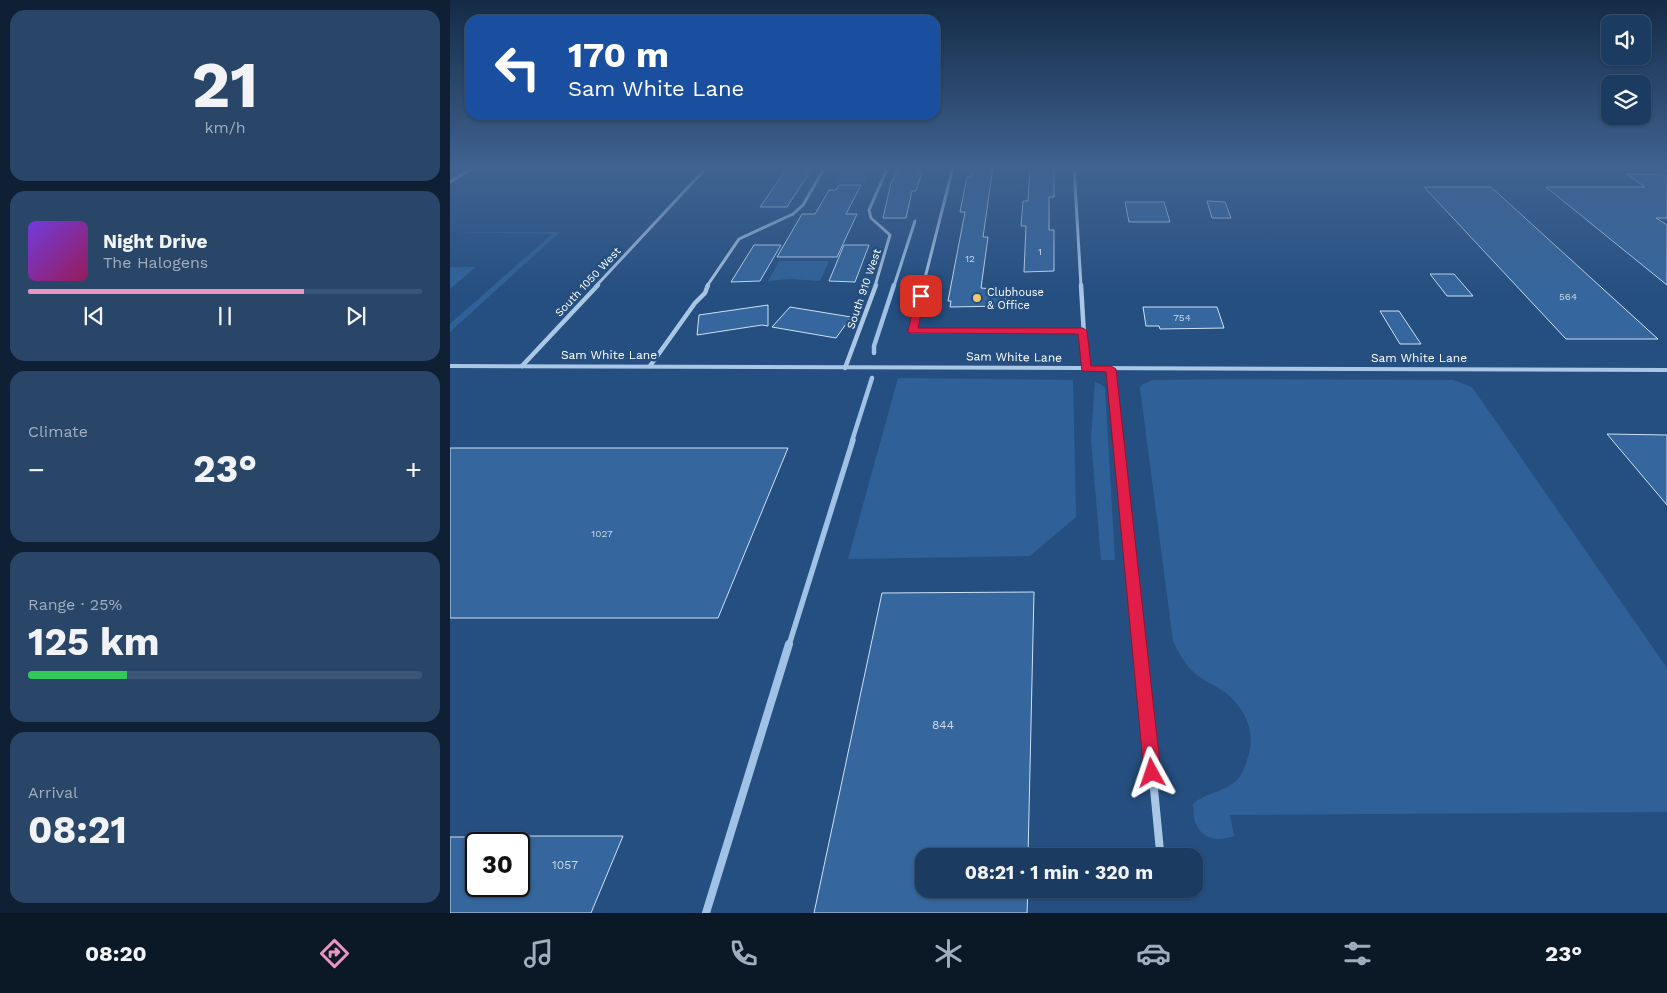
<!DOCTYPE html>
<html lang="en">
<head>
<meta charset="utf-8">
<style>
	:root { --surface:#1c3b60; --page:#294669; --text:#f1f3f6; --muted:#a0adbd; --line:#3a5575; --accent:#e797bd }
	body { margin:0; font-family:"Work Sans",sans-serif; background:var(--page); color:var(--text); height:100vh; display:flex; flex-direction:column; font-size:19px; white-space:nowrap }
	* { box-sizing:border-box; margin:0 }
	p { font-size:16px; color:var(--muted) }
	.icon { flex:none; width:28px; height:28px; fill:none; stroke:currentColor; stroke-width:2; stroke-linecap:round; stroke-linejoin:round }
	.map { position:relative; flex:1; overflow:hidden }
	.panel { display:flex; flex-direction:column; gap:10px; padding:10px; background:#0f2035; width:450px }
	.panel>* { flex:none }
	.top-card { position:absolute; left:15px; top:15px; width:475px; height:105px; border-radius:15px; box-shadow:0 1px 4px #0004,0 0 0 1px var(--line); background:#1a4fa0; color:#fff; overflow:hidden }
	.fabs { position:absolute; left:1151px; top:15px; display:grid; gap:10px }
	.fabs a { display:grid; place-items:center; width:50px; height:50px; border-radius:10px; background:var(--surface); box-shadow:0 1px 4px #0004,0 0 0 1px var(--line); font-size:25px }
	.speed { position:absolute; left:15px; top:832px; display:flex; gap:10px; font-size:25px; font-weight:700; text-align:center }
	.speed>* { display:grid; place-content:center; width:65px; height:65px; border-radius:50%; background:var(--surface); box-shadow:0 1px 4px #0004,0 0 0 1px var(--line); line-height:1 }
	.speed .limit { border:2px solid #111; border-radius:8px; background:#fff; color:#111 }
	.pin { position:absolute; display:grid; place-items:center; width:42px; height:42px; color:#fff; margin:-21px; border-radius:10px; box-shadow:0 2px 8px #0006 }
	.me { position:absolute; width:55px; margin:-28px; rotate:355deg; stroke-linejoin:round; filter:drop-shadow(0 0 4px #0008) }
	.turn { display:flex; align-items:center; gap:18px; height:105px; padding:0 20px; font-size:22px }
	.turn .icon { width:65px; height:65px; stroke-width:2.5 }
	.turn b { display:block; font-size:35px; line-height:42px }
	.big { font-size:38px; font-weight:700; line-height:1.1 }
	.panel .tile { flex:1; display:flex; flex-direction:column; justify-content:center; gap:8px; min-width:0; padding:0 18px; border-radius:15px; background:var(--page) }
	.panel .dial { align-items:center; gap:0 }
	.dial b { font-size:65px; line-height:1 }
	.song { display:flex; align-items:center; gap:15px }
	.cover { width:60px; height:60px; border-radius:8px; background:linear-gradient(135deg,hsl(260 70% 55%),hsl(330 70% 35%)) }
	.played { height:5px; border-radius:2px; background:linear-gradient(90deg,var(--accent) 70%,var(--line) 70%) }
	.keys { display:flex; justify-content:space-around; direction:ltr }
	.heat { display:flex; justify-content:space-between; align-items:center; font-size:28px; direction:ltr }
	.charge { height:8px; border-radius:4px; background:linear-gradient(90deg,#34c759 25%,var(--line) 0) }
	.trip { position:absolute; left:465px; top:848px; width:288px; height:50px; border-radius:15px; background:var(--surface); box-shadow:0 1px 4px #0004,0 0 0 1px var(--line); font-weight:700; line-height:50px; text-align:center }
	.dock { display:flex; height:80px; justify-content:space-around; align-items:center; background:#0b1826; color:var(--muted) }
	.dock .icon { width:35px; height:35px }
	.dock .current { color:var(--accent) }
	.dock b { font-size:22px; color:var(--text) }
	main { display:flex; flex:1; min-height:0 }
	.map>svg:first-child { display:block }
</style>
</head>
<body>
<main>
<section class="panel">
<div class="tile dial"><b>21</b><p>km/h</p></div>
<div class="tile">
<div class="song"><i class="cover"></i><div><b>Night Drive</b><p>The Halogens</p></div></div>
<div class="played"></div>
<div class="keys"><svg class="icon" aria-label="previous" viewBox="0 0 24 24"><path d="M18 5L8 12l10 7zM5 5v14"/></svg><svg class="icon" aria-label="pause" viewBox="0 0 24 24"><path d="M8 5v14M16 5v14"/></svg><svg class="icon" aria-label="next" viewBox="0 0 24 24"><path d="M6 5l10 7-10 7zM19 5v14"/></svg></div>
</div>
<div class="tile"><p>Climate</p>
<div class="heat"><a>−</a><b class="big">23°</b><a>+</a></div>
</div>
<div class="tile"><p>Range · 25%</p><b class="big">125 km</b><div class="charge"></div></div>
<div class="tile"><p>Arrival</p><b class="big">08:21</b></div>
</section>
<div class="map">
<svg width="1217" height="913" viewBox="0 0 1217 913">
	<rect width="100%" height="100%" fill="#254f80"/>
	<g fill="#2f6198">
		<polygon points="393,167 421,167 414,183 385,183"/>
		<polygon points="0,232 110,232 0,332 0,324 102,234"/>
		<polygon points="329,261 379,261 370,281 339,279 318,281"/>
		<polygon points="0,267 26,267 0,289"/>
		<polygon points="448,378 623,380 626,517 580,556 398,559"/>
		<path d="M788 379 1003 380 1022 387 1217 668V812L780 815 784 836C770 841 753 841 746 824 743 819 744 810 743 804 757 792 772 793 786 781 792 776 796 764 798 757 807 731 793 703 770 689 763 684 754 681 747 675 736 666 729 654 723 641L690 388 693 384 703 380Z"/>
		<polygon points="645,382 652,385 655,388 665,560 651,560 641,438"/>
	</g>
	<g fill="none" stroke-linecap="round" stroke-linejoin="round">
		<polyline stroke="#a0c2e7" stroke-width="3" points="444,286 465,221"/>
		<g stroke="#a0c2e7" stroke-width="4.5">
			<polyline points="424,353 424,346 444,285"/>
			<polyline points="402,441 422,378"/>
		</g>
		<polyline stroke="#a0c2e7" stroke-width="5.5" points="339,645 403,440"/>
		<polyline stroke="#a0c2e7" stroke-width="8" points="256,913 339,644"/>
	</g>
	<g fill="#35669d" stroke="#cfe1f5">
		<polygon points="338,167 363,167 337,207 310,207"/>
		<polygon points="450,167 471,167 469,172 472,172 466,191 462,191 456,218 433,218 441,183"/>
		<polygon points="523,167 543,167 533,237 538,237 531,288 556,290 555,306 500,307 501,301 498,301 515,212 510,212 517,177 521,177"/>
		<polygon points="580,167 604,167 604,197 599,197 599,230 604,230 604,271 574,272 576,226 571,226 573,201 578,201"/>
		<polygon points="1177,174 1217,175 1217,218 1206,218 1217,225 1217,285 1096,187 1195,187"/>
		<polygon points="389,185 411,185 396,214 407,214 387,257 327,257 352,214 365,214 379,190 386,190"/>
		<polygon points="974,187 1041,187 1208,339 1116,339"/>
		<polygon points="757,201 775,202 781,218 762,218"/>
		<polygon points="675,202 714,202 720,222 679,222"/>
		<polygon points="304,245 331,245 310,281 281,282"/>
		<polygon points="394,245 419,245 405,282 379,281"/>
		<polygon points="980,274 1004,274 1023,296 997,296"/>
		<polygon points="318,305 318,326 312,325 247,335 249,315"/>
		<polygon points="340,307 401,317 386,338 322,327"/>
		<polygon points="693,307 767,307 774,328 710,329 709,326 696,326"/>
		<polygon points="930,311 949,311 971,344 950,344"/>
		<polygon points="1157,434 1217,435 1217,505"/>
		<polygon points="0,448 338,448 268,618 0,618"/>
		<polygon points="584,592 578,856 474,856 474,889 578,889 577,913 364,913 432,593"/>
		<polygon points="69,836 173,836 141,913 0,913 0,837 26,837 26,886 69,886"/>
	</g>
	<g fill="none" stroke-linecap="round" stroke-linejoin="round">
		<g stroke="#abc7e6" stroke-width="3">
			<polyline points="624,167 631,286"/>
			<polyline points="0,182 24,167"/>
			<polyline points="146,286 257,167"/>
			<polyline points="257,286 289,239 343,214 353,205 375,167"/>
			<polyline points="425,286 440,235 421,218 419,210 438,167"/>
			<polyline points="473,286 503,167"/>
		</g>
		<g stroke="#abc7e6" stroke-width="4.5">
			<polyline points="474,285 462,331 633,331"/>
			<polyline points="631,285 636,369"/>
			<polyline points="72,366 148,285"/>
			<polyline points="200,366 245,303 255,293 258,285"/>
			<polyline points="395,368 426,285"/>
			<polyline points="661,369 669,441"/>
		</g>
		<polyline stroke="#abc7e6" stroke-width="5.5" points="669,440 690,645"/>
		<polyline stroke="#abc7e6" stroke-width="8" points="690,644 710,851"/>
		<polygon fill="#abc7e6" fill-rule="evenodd" points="0,364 1217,368 1217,372 0,368"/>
	</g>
	<linearGradient id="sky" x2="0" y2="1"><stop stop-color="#142b46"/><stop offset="0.57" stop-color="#406391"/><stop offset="1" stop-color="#406391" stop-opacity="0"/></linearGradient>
	<rect width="1217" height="295" fill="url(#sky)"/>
	<polygon fill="#e11d48" stroke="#92132f" points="471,293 475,296 468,328 633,328 637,331 641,366 661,366 666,369 711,773 708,779 702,781 696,779 694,773 656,372 632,371 628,334 459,333 458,331 466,296"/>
	<circle fill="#f0c870" stroke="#254f80" stroke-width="2" cx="527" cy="298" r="5"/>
	<g text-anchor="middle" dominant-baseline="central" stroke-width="5" stroke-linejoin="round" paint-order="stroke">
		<g font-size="10" fill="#ccd9e6">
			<text x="590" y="251">1</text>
			<text x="520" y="258">12</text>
			<text x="1118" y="296">564</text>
			<text x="732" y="317">754</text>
			<text x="152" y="533">1027</text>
		</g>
		<g font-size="11" fill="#fff" stroke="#254f80">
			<text transform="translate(138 282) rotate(-47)">South 1050 West</text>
			<text transform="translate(414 289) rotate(-71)">South 910 West</text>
		</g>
		<g font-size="11" fill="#fff" stroke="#254f80" text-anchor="start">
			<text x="537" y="292">Clubhouse<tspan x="537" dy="13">&amp; Office</tspan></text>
		</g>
		<g font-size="12" fill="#fff" stroke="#254f80">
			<text x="159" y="355">Sam White Lane</text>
			<text transform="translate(564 357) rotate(1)">Sam White Lane</text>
			<text x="969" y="358">Sam White Lane</text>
		</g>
		<g font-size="12" fill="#ccd9e6">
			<text x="493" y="725">844</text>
			<text x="115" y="865">1057</text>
		</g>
	</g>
</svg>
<div class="fabs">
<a><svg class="icon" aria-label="sound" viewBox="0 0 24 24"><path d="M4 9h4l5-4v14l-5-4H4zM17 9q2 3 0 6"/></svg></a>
<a><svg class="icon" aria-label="layers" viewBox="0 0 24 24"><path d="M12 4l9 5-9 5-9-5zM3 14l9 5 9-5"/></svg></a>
</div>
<div class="speed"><div class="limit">30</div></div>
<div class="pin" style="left:471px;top:296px;background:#d93025"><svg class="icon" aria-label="arrive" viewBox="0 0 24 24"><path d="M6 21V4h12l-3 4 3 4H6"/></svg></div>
<svg class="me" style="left:702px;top:773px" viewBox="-20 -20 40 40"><path d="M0-17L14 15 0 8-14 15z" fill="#e11d48" stroke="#fff" stroke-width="4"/></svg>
<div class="trip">08:21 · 1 min · 320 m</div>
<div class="top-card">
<div class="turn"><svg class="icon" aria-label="left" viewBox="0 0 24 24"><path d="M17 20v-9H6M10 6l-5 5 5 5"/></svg><div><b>170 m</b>Sam White Lane</div></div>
</div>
</div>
</main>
<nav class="dock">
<b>08:20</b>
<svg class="icon current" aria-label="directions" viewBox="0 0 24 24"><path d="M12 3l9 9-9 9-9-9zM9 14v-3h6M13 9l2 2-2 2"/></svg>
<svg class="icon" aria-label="music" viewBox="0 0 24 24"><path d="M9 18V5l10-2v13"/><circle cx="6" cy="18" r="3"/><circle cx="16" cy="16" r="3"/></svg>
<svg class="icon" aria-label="phone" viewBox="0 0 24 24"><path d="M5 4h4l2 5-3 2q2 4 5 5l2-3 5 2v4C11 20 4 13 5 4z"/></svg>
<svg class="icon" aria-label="climate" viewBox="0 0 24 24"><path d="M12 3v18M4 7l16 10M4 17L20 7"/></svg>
<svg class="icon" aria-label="car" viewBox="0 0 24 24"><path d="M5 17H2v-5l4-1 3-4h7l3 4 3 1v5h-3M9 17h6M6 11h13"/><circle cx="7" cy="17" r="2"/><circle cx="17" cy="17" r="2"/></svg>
<svg class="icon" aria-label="filters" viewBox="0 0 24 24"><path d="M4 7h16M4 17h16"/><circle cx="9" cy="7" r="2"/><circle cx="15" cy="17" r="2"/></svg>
<b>23°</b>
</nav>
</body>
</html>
